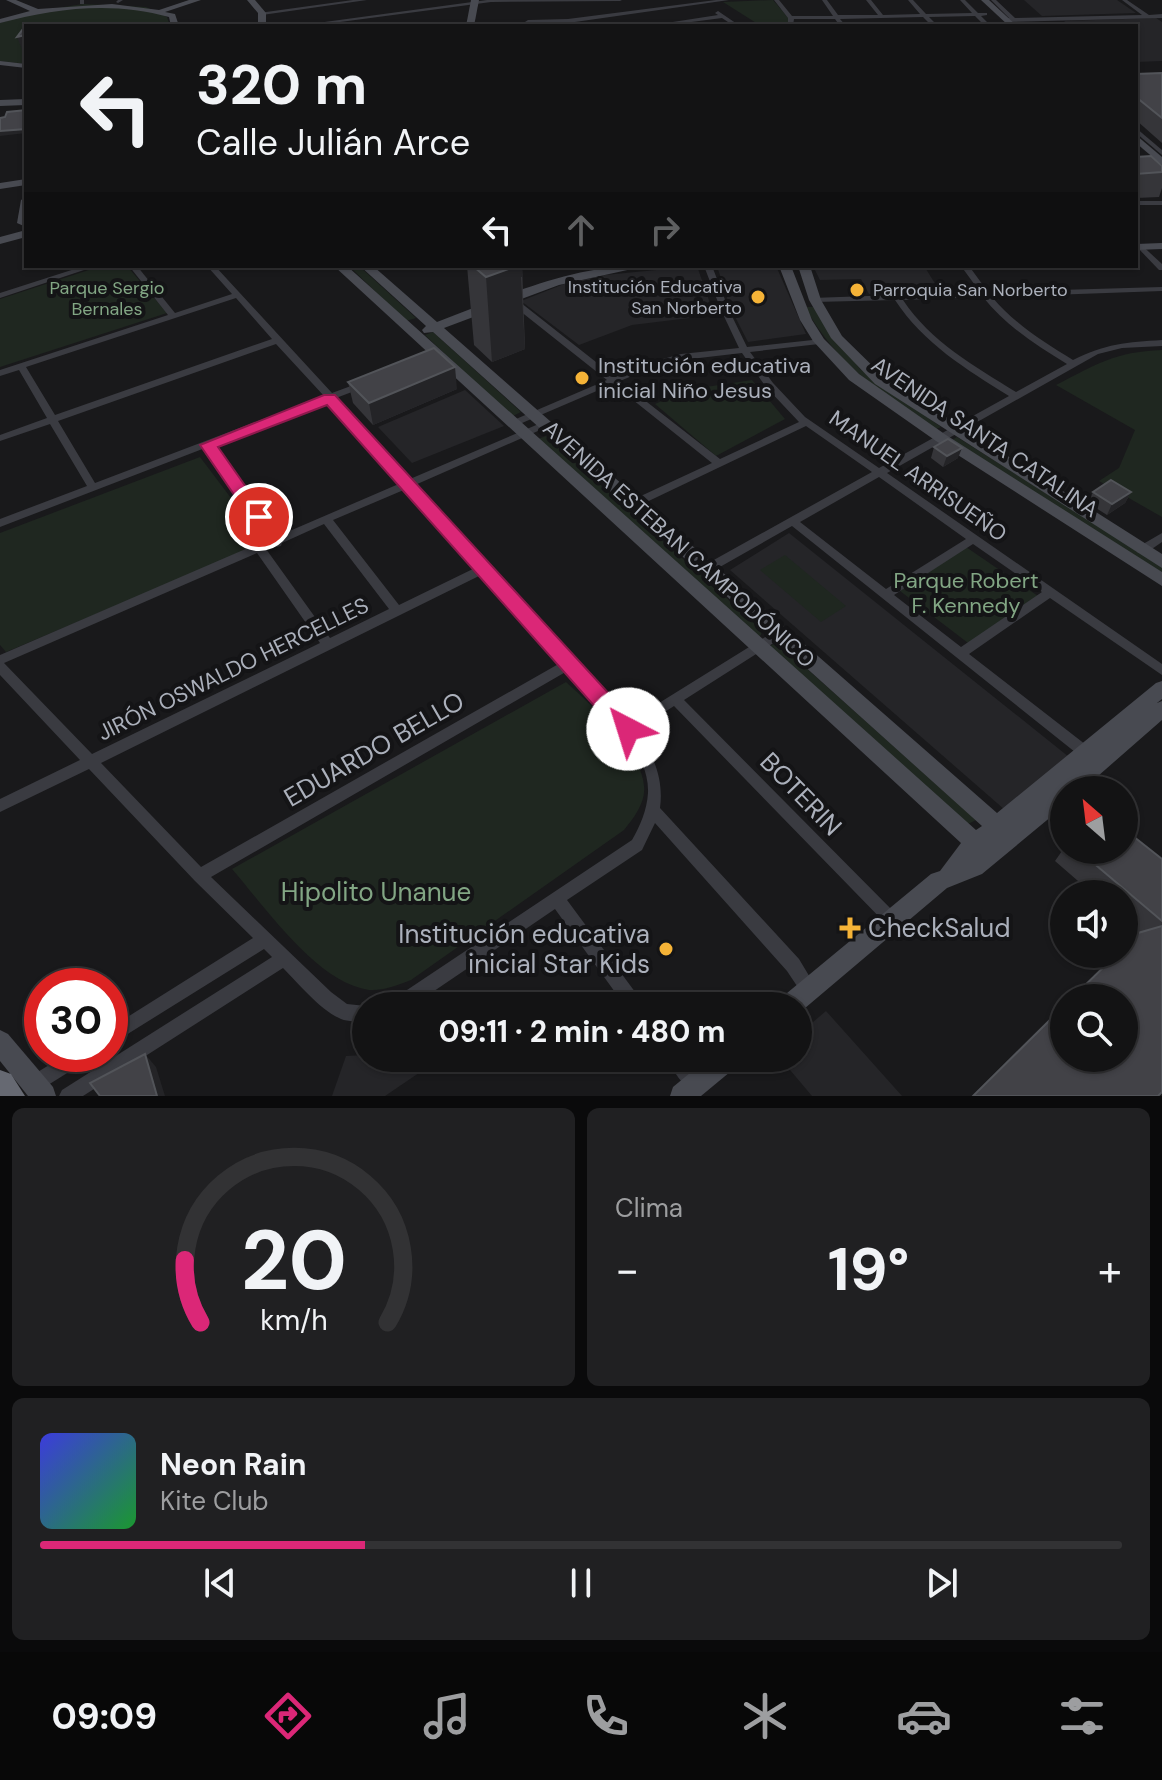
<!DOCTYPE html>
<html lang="es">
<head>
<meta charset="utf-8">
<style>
	:root { --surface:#131314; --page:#202022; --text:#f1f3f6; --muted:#9d9ea0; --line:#323234; --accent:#db2777 }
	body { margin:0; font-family:"DM Sans",sans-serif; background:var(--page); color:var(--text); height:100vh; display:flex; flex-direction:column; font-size:30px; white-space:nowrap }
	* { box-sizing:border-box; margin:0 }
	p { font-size:26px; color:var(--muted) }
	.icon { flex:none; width:44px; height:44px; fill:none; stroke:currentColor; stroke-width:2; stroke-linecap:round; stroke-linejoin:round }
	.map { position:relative; height:1096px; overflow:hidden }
	.side { display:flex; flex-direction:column; gap:12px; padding:12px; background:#0a0a0b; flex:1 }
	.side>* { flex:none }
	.top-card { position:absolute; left:24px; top:24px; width:1114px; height:244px; border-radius:0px; box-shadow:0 2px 6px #0004,0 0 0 2px var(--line); background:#131314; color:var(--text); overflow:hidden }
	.needle { width:52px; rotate:332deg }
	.controls { position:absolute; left:1050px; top:776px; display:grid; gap:16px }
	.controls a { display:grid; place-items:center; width:88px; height:88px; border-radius:50%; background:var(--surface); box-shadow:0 2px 6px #0004,0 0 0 2px var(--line); font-size:40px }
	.speed { position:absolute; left:24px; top:968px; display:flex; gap:16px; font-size:40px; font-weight:700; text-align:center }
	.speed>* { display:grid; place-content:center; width:104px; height:104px; border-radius:50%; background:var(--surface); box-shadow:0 2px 6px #0004,0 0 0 2px var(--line); line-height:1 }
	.speed .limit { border:12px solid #d22; background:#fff; color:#111 }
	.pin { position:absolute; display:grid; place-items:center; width:68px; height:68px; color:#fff; margin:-34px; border:4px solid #fff; border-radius:50%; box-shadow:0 2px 8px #0007 }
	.me { position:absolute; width:88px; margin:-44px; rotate:320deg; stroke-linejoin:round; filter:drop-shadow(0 0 6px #0008) }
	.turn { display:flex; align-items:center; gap:28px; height:168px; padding:0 40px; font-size:36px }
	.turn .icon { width:104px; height:104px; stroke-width:2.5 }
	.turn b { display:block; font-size:56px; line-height:68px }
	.lanes { display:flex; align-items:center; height:76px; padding:0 40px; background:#0003; justify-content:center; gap:40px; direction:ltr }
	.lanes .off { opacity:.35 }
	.big { font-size:60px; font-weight:700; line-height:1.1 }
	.side .tile { flex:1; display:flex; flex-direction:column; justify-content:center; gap:12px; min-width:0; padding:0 28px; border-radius:12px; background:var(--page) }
	.side .dial { align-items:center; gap:0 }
	.dial svg { height:208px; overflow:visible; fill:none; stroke:var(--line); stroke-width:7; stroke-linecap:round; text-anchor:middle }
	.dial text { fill:var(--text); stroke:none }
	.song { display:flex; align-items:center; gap:24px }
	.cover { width:96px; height:96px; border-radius:12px; background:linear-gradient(135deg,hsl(240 70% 55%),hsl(130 70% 35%)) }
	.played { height:8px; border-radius:4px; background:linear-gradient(90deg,var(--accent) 30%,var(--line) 30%) }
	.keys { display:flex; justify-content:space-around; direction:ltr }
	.heat { display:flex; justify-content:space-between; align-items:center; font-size:44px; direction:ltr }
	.side .tiles { flex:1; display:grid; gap:12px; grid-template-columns:1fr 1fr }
	.tile:last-child { grid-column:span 2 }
	.trip { position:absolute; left:352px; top:992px; width:460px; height:80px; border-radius:40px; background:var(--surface); box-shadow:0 2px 6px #0004,0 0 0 2px var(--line); font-weight:700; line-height:80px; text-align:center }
	.dock { display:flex; height:128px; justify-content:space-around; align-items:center; background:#080808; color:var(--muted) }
	.dock .icon { width:56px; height:56px }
	.dock .current { color:var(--accent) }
	.dock b { font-size:36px; color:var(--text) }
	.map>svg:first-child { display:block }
</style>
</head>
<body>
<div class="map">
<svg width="1162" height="1096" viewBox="0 0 1162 1096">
	<rect width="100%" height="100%" fill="#19191b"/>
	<g fill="#252528">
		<polygon points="1024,0 1117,0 1136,13 1042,16"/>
		<polygon points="1156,18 1162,22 1162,61 1136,62 1136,26 1070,26 1064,21"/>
		<polygon points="697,266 714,315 632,325 579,345 521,301 564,284 605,275"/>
		<polygon points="717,266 776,266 806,334 748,342 730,307"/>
		<polygon points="813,266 924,266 941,293 869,294 861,279 820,280"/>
		<polygon points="465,390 504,426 412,463 378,427"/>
		<polygon points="789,533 1069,757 1005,810 730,570"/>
		<polygon points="826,1011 902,1096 812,1096 780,1058 798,1058 798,1035"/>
		<polygon points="366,1055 429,1058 432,1064 385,1096 332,1096 346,1056"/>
	</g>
	<g fill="#1f2720">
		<polygon points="773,0 790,20 788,23 761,26 723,2"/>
		<polygon points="83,4 146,7 167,17 170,26 26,26 26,64 0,61 0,23 38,11"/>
		<polygon points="101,266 127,266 167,313 0,367 0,299"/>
		<polygon points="349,266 359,266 416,318 406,321"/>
		<path d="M805 307H813L860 369 941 427 936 429C881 393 838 366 805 307Z"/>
		<polygon points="433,332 521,412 511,417 425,335"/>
		<path d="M1162 350V517L1099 481 1119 468 1135 430 1056 385C1097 364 1114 352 1162 350Z"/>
		<polygon points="752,380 785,419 716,456 655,404 686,390"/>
		<polygon points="546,436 762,630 761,635 756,638 535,440"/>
		<polygon points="957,437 1162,566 1162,577 950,441"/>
		<polygon points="200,457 265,543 6,652 0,645 0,533"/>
		<polygon points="966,547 1038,596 972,646 900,591"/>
		<polygon points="785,555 846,606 821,622 760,570"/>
		<polygon points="777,642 976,820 968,824 768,647"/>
		<path d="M566 682C591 705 641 749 644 786 646 802 634 818 624 830L411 980C398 985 383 991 369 990 317 983 265 907 232 869Z"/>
	</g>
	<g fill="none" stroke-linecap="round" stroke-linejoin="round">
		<g fill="#3a3b41" fill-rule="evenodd">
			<rect x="80" y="0" width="4" height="4"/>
			<polygon points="118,0 123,0 118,3 116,2"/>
			<polygon points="353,0 367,0 262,15 259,13"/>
			<polygon points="487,0 622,0 620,1 491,2 310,26 295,26"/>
			<polygon points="716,0 729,0 568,23 528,24 525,22 528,20 568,19"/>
			<polygon points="774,0 779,0 792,16 833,16 822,0 827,0 838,15 878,15 866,0 871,0 883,15 920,14 908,0 913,0 926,14 972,13 960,0 965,0 978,13 987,13 987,15 981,16 991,26 985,26 975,16 929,17 938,26 932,26 923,17 840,19 846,26 840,26 835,19 794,19 793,25 774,26 788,23 788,18"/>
			<polygon points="991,0 996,0 1015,18 1142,15 1122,0 1127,0 1149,15 1162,14 1162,18 1006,22 1004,19 1009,18"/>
			<polygon points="718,11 740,26 734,26 722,18 661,26 647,26 718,15 715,13"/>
			<polygon points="265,22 263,25 194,26 197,24"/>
			<polygon points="1136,128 1162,150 1162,155 1136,133"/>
			<rect x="1136" y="201" width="26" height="4"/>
			<polygon points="1136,240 1162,264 1162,270 1159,270 1136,246"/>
			<polygon points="84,266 96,266 0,298 0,293"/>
			<path d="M129 266H137L175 313 232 294 207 266H215L332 393 359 383H365V387L336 398 410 479 541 423H547L549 425 547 427 415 485 630 721 775 631H783L785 634 783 637 684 700 898 916 901 921 898 926 893 928 888 926 674 706 637 730C653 755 664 778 660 808L799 959 817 989 815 995 809 997 803 995 787 971 655 823 642 850 567 900 641 1000 643 1006H625L555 909 412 1006H390L392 1000 632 840C640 826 647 810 648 793 650 748 597 702 569 670L211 877 331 992 347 1004 366 1006V1022C358 1021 348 1022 341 1019 320 1010 299 984 283 968L83 1096H59L62 1090 272 957 264 949 110 1045V1028L253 938 195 881 89 769 0 812V799L80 760 0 675V655L269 539 205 448 0 527V519L87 486 50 424 0 441V435L47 418 19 370 0 376V370L168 315ZM236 298 272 339 55 415 26 367ZM276 344 324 396 95 483 58 421ZM328 401 401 483 278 536 213 445ZM406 489 477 567 399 605 333 520ZM324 524 389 609 330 638 266 549 281 546 282 543ZM257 553 320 643 92 754 4 663ZM483 574 562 662 201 867 101 763Z"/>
			<path d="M704 266H712L729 310 747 347 822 339 823 341 819 344 750 352 773 383 805 417 879 468 1009 396C966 369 924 344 895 300L815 302 811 300 812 298 980 292 961 266H969L988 292 1162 287V291L992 297C1015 324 1043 342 1073 360 1104 344 1128 342 1162 340V346L1122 348 1098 354 887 473 1162 664V675L1050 598 969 654 1090 748 1092 752 1090 756 1085 758 1080 756 792 526 711 572H703L701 569 703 566 872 472 806 426 634 508 629 504 630 501 712 463 613 384 515 426H509L507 424 509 422 607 380 510 303V299H516L615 377 645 364 681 354 739 348 721 310ZM983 297C1006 326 1036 345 1067 364L1016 392C974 366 931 342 903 300ZM742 353 766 387 799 422 720 459 620 381 651 368 682 360ZM879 477 966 539 886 589 800 522ZM973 544 1042 592 961 647 894 595Z"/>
			<polygon points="1162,533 1162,542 1146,553 1138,553 1136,550 1138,547"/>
			<polygon points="67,1054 90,1054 88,1060 40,1090 34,1092 28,1090 26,1084 28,1078"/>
			<path d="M667 1058H685L702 1079 704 1085 702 1091 696 1093C684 1088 672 1070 667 1058Z"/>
		</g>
		<g fill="#484a51" fill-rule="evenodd">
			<path d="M6 0H16L38 9 112 4 159 10 189 0H201L165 12 175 14 179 26H171L169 17C114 1 54 8 0 23V19L30 11Z"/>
			<polygon points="247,0 255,0 266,13 266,26 258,26 258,13"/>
			<polygon points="471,0 479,0 474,26 466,26"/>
			<polygon points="981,0 989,0 1017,26 1009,26"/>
			<polygon points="0,61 26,64 26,68 0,65"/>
			<polygon points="26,99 26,105 0,106 0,100"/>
			<polygon points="1136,135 1162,157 1162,165 1136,143"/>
			<polygon points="26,179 26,185 0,189 0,183"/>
			<polygon points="26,197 26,227 17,223 21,200"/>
			<polygon points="26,230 26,237 0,244 0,237"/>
			<polygon points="1162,243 1162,249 1136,250 1136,244"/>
			<path d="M334 266H347L976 830 982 826 433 332 424 333 422 330 426 326 360 266H373L437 322C501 298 568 266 638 266L632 269 559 285 444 328 997 813 1156 683 1162 681V699L1157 703 1162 701V720L1082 790H1064V806L982 874 947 888 798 1014V1006H777L781 998 931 874 940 871 961 843Z"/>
			<polygon points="779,266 791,266 812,320 824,339 859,374 946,435 1162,572 1162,586 936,441 849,380 813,341 800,320"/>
			<polygon points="798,266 810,266 821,300 842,336 885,378 1162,554 1162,568 875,384 831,338 809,300"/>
			<polygon points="0,1030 8,1034 53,1087 56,1096 28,1096 0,1061"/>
			<polygon points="708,1058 739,1058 736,1067 701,1096 670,1096 673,1087"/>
		</g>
		<polygon fill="#666972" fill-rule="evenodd" points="0,1070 11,1074 25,1096 0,1096"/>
	</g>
	<g fill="#353539">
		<polygon points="1162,73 1162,143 1136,120 1136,74"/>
		<polygon points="1136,157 1162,166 1162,188 1159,197 1136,198"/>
		<polygon points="467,266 522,266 525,349 492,362 474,345"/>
		<polygon points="348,382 457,389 373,425 353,403"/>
		<polygon points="934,447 958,458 943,467 931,458"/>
		<polygon points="1093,492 1131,492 1125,503 1107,515 1088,503"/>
		<polygon points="1064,848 1064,850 1124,850 1162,859 1162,1092 1138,933 1124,921 1124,894 1093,894 1055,861"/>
	</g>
	<g fill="#242427">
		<polygon points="26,35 26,49 22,49 17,37"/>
		<polygon points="26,129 26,133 0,136 0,131"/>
		<polygon points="517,266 522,267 523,277 521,277 525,349 492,362 486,277"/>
		<polygon points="455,367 457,389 373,425 369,403"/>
		<polygon points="962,448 958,458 943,467 947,456"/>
		<polygon points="1131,492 1125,503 1107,515 1112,504"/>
		<polygon points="145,1054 156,1067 165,1096 157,1096"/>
	</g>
	<g fill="#424247" stroke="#525459" stroke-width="2">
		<polygon points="36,24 36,26 26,26 26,35 17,37 26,25"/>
		<polygon points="1162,73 1162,118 1136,97 1136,74"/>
		<polygon points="26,110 26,129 0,131 0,118 5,117 7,112"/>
		<polygon points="1151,156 1162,166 1162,172 1136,174 1136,157"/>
		<polygon points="473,266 517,266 486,277"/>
		<polygon points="434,348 455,367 369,403 348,382"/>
		<polygon points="948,439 962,448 947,456 934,447"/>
		<polygon points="1111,480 1131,492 1112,504 1093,492"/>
		<polygon points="1124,829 1162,859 1162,921 1078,850 1124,850"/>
		<polygon points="1162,926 1162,1092 1158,1096 973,1096 1064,1006 1064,1058 1124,1058 1124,998 1072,998 1117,954 1124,954 1124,947 1138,933"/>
		<polygon points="145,1054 157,1096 100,1096 90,1083"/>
	</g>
	<polygon fill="#db2777" stroke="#8e194d" stroke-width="2" points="324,395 335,395 635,722 639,729 635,735 620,735 327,405 218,447 267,517 265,521 252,521 200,445"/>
	<g fill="#f5b337" stroke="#141416" stroke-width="3">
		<circle cx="857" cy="290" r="8"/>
		<circle cx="758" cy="297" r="8"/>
		<circle cx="582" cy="378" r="8"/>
		<path d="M846 916h8v8h8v8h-8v8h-8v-8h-8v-8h8z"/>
		<circle cx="666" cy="949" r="8"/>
	</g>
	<g text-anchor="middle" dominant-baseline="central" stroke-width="8" stroke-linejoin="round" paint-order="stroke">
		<g font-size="18" fill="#abb0bb" stroke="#141416" text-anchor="end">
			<text x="742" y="287">Institución Educativa<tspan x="742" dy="21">San Norberto</tspan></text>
			<text x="873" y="290" text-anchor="start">Parroquia San Norberto</text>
		</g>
		<g font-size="18" fill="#82a684" stroke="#141416">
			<text x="107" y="288">Parque Sergio<tspan x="107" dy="21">Bernales</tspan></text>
		</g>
		<g font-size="22" fill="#abb0bb" stroke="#141416" text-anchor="start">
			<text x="598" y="365">Institución educativa<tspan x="598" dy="25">inicial Niño Jesus</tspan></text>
		</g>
		<g font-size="22" fill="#abb0bb" stroke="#141416">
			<text transform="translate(985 437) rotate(34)">AVENIDA SANTA CATALINA</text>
			<text transform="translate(918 476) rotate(35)">MANUEL ARRISUEÑO</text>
			<text transform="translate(679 544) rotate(42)">AVENIDA ESTEBAN CAMPODÓNICO</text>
			<text transform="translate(233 669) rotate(-26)">JIRÓN OSWALDO HERCELLES</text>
		</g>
		<g font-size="22" fill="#82a684" stroke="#141416">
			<text x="966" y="580">Parque Robert<tspan x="966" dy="25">F. Kennedy</tspan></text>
		</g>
		<g font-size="26" fill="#abb0bb" stroke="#141416">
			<text transform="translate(374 749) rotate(-30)">EDUARDO BELLO</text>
			<text transform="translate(801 794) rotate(46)">BOTERIN</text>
		</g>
		<g font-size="26" fill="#82a684" stroke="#141416">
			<text x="376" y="892">Hipolito Unanue</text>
		</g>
		<g font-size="26" fill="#abb0bb" stroke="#141416" text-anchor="start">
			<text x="868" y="928">CheckSalud</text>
			<text x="650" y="934" text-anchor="end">Institución educativa<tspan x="650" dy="30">inicial Star Kids</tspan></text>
		</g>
	</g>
</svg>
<div class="controls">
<a><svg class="needle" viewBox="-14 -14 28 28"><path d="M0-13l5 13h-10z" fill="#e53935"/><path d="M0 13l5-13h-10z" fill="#9d9ea0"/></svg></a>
<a><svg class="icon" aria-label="sound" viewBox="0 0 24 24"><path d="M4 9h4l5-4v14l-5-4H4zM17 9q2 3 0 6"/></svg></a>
<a><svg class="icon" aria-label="search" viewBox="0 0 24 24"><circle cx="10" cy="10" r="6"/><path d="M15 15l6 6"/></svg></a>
</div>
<div class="speed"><div class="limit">30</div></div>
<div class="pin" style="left:259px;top:517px;background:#d93025"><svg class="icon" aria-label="arrive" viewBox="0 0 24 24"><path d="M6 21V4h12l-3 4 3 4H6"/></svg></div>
<svg class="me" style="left:628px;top:729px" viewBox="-20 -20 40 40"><circle r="19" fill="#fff"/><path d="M0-13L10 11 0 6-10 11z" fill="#db2777"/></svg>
<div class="trip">09:11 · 2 min · 480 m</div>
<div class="top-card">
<div class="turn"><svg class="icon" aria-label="left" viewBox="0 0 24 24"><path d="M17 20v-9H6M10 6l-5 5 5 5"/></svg><div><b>320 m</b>Calle Julián Arce</div></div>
<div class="lanes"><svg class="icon" aria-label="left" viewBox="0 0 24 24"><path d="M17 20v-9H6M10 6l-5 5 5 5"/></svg><svg class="icon off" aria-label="ahead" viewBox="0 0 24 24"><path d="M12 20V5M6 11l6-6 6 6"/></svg><svg class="icon off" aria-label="right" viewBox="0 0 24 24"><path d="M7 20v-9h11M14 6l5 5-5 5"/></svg></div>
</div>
</div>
<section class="side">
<div class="tiles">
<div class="tile dial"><svg viewBox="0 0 100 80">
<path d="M14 69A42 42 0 1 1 86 69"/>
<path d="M14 69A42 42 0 0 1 8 45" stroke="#db2777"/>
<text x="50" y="56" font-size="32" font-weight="700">20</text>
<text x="50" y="72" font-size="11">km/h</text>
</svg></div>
<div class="tile"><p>Clima</p>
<div class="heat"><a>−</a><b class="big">19°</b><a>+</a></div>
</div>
<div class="tile">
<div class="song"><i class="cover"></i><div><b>Neon Rain</b><p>Kite Club</p></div></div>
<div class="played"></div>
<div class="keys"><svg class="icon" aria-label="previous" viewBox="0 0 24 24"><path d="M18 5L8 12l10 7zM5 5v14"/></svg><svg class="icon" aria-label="pause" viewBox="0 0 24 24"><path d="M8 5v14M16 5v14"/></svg><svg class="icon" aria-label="next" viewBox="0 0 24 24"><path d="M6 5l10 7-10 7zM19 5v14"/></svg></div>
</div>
</div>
</section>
<nav class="dock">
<b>09:09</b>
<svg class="icon current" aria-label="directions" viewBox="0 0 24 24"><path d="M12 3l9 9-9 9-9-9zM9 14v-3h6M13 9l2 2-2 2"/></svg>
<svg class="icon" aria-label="music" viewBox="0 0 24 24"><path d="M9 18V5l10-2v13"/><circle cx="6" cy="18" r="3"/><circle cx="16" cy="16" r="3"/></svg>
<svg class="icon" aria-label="phone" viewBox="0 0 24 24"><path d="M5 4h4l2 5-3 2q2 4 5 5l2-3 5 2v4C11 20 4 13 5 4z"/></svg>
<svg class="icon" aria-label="climate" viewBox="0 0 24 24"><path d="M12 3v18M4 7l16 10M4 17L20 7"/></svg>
<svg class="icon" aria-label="car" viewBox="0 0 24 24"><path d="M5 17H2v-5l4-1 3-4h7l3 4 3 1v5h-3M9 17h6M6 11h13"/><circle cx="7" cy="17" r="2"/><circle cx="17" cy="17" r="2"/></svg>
<svg class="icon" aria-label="filters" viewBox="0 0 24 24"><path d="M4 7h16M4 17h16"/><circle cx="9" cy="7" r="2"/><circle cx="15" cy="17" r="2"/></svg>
</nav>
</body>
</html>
